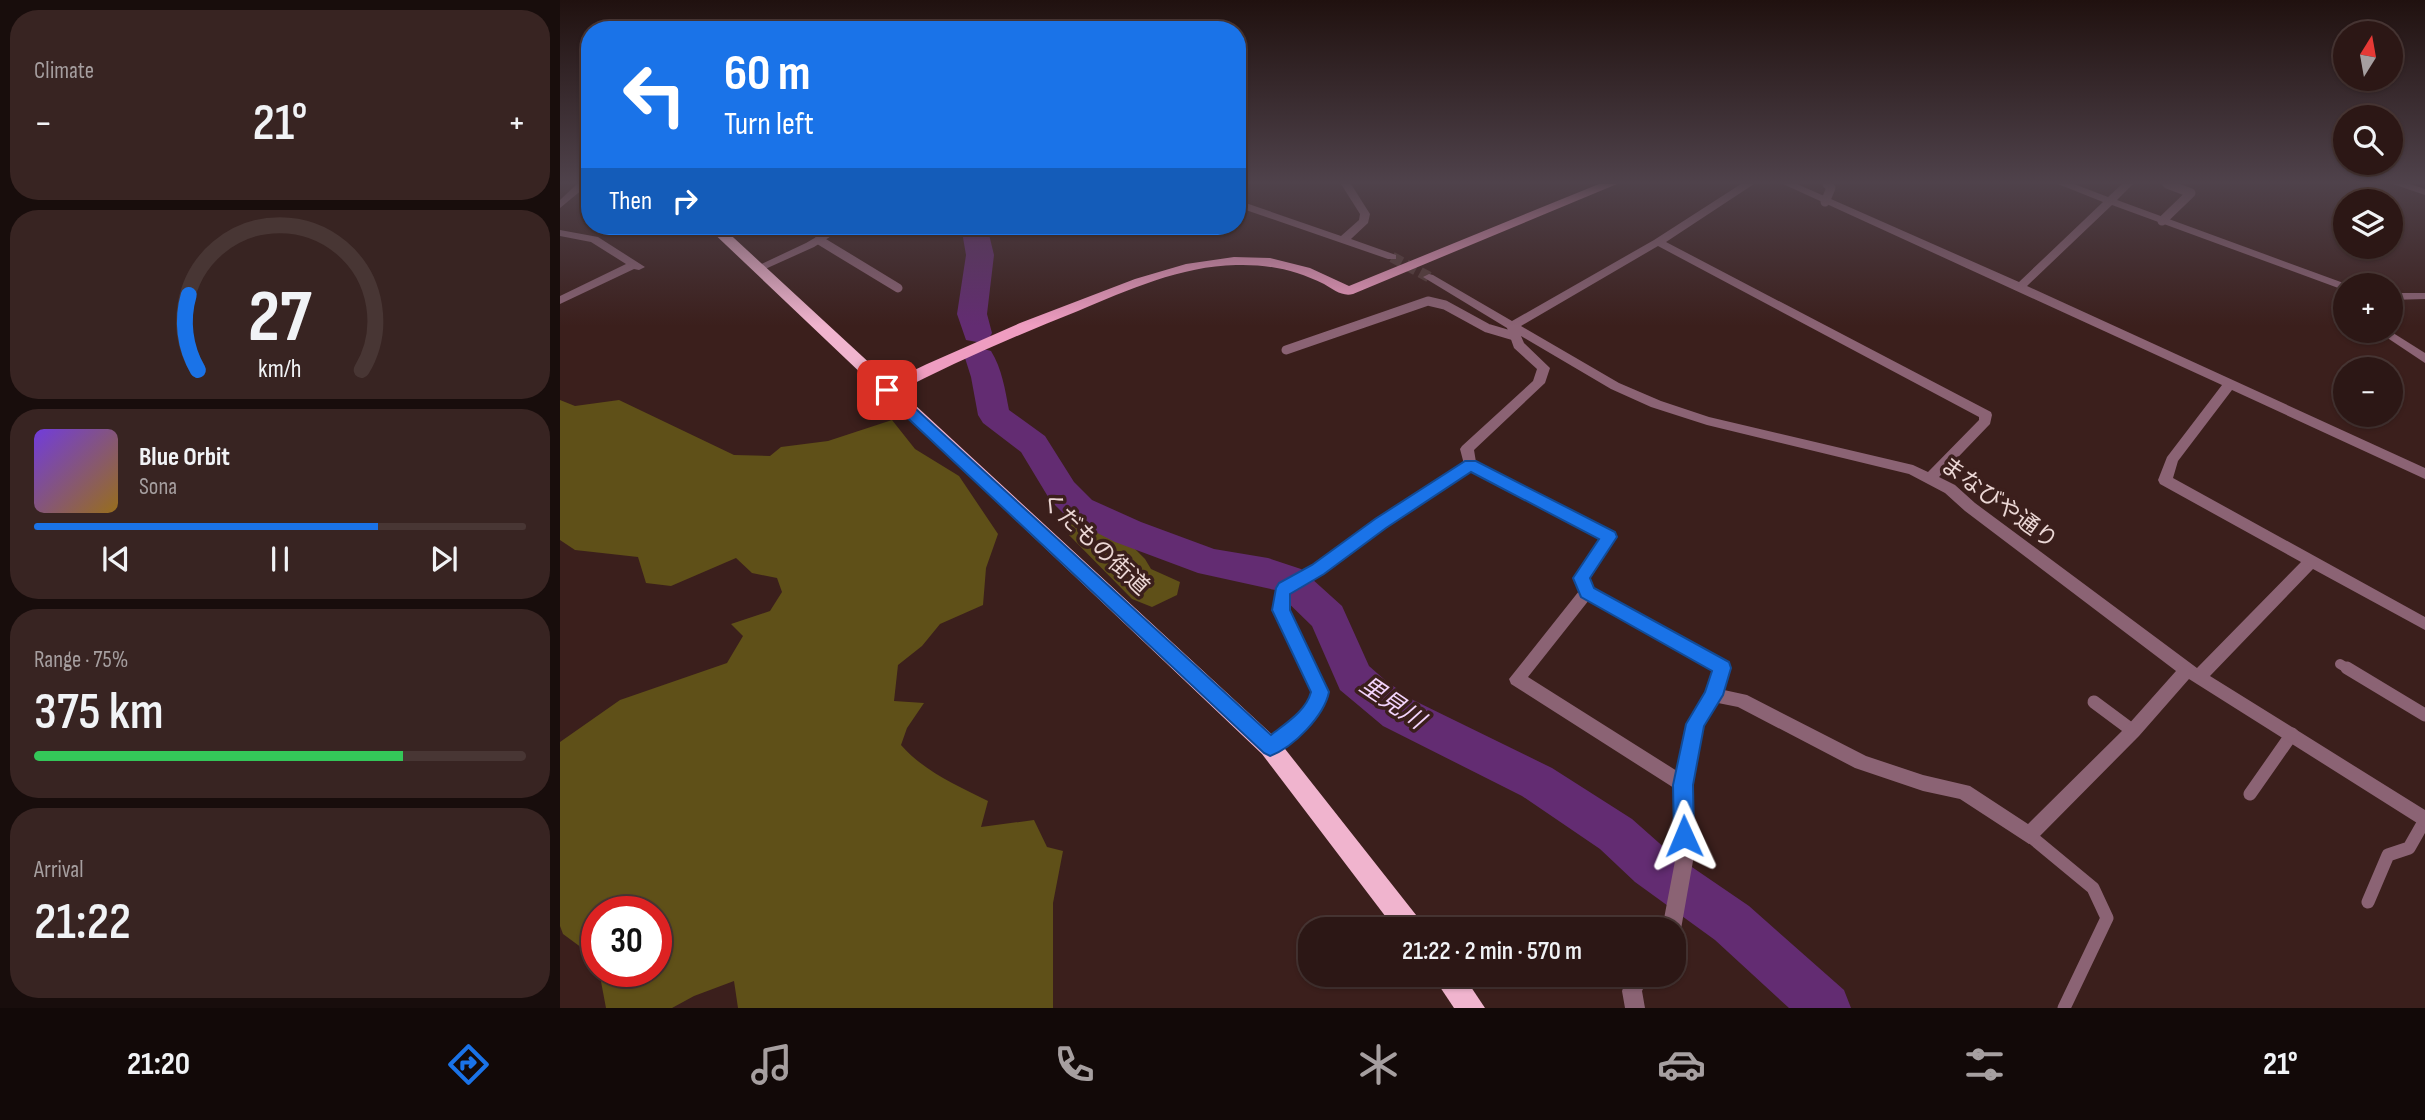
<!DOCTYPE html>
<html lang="en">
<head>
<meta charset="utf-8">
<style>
	:root { --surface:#2c1715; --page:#382422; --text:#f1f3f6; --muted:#a69fa0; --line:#483634; --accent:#1a73e8 }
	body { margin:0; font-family:"Sofia Sans Condensed","Noto Sans JP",sans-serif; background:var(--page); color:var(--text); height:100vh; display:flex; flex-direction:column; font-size:26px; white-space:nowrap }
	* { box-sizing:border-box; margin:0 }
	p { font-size:23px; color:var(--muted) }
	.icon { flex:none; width:38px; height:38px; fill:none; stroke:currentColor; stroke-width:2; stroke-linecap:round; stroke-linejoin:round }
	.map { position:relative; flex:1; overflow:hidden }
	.drawer { display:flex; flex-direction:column; gap:10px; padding:10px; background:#180d0c; width:560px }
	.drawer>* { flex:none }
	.hud { position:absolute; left:21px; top:21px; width:665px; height:214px; border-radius:28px; box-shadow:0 2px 5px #0004,0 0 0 2px var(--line); background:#1a73e8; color:#fff; overflow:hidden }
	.needle { width:46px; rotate:11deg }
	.controls { position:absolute; left:1773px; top:21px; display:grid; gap:14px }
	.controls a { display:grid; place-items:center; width:70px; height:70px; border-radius:50%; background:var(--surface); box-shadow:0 2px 5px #0004,0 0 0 2px var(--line); font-size:35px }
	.speed { position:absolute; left:21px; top:896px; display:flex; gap:14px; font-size:35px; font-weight:700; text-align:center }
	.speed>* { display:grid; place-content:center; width:91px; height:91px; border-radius:50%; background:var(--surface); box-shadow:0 2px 5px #0004,0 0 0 2px var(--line); line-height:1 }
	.speed .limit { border:10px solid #d22; background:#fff; color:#111 }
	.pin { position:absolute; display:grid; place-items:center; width:60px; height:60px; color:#fff; margin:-30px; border-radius:14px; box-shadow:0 4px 10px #0006 }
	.me { position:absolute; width:77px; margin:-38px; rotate:359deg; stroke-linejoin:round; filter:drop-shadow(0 0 5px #0008) }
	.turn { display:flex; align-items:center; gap:24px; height:147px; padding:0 28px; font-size:32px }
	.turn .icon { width:91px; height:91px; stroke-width:2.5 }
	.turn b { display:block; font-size:49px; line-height:60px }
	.then { display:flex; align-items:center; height:66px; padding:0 28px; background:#0003; gap:14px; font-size:26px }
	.big { font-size:52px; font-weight:600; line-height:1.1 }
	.drawer .tile { flex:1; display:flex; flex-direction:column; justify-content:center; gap:10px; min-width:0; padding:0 24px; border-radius:28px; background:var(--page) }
	.drawer .dial { align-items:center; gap:0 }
	.dial svg { height:182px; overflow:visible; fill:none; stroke:var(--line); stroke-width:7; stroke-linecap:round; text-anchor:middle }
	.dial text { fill:var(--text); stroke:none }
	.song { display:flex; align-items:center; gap:21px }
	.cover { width:84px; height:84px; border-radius:10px; background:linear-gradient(135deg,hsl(260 70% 55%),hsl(40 70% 35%)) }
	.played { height:7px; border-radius:4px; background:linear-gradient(90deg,var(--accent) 70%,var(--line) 70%) }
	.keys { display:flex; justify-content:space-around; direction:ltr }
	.heat { display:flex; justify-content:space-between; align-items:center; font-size:38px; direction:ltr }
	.charge { height:10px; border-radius:5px; background:linear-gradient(90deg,#34c759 75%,var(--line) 0) }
	.trip { position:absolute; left:738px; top:917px; width:388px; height:70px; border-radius:28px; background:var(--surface); box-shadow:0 2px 5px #0004,0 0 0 2px var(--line); font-weight:600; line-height:70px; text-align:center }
	.dock { display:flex; height:112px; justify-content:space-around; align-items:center; background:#120908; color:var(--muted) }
	.dock .icon { width:49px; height:49px }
	.dock .selected { color:var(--accent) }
	.dock b { font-size:32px; color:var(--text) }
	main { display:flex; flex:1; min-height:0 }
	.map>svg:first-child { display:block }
</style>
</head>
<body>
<main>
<section class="drawer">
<div class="tile"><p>Climate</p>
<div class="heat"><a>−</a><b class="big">21°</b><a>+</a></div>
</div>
<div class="tile dial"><svg viewBox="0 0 100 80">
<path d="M14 69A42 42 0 1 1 86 69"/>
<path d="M14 69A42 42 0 0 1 10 36" stroke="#1a73e8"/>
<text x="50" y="56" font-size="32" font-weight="700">27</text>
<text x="50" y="72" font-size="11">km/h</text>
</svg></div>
<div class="tile">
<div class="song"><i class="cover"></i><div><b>Blue Orbit</b><p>Sona</p></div></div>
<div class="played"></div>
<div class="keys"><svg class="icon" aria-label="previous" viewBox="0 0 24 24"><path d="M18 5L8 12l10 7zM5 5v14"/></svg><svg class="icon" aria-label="pause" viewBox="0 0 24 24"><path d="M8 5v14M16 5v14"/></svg><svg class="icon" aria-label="next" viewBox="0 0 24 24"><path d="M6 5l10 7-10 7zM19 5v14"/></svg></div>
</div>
<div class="tile"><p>Range · 75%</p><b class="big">375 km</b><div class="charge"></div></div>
<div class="tile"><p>Arrival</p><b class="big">21:22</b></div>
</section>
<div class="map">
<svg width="1865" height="1008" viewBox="0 0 1865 1008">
	<rect width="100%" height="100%" fill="#3b1f1c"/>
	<g fill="#5f5018">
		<path d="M0 400 15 406 59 400 174 455 210 456 221 447 268 441 332 420 355 449 399 476 438 534 426 568 423 605 380 624 362 646 338 665 334 701 364 703 347 728 341 745C365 772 396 785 428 801L421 827 474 820 487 847 503 851 493 903V1008H178L174 981 134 996 112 1008H46L39 971H96V912H37V959L3 934 0 926V742L60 700 167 663 183 636 171 624 210 611 222 592 217 578 192 573 176 558 111 586 86 583 78 557 15 550 0 540Z"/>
		<polygon points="522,515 557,531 585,559 591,569 620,582 617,595 592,607 572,599 509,535 512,520"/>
	</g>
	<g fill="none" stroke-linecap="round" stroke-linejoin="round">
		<g fill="#632c72" fill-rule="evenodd">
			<polygon points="401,226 427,226 434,255 427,314 432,333 428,340 417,342 406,340 397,314 406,255"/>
			<path d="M420 348 431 351C442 369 445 389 449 410L485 436 514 482 532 500 581 522 654 549 708 558 741 569 782 606 809 666 826 681 853 700 992 768 1072 819 1107 850 1189 906 1284 990 1291 1008H1229L1155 940 1075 882 1040 849 962 796 823 726 798 705 780 690 752 626 715 590 638 573 555 542 508 518 490 500 461 452 423 423 418 415 411 377 405 358 409 351Z"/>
		</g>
		<polyline stroke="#553b38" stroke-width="11" stroke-dasharray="11 5" stroke-linecap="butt" points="832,257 869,277"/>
		<g stroke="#8b6374" stroke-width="9">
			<polyline points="1265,202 1271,188 1267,184"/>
			<polyline points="1602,221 1631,193 1607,184"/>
			<polyline points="365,226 369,232"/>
			<polyline points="259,240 338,288"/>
			<polyline points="726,350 868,301 885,305 927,328 954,336"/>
		</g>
		<g stroke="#8b6374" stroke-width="10">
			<polyline points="1780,664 1790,670"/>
			<polyline points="749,670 721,610 722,593 821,523 910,465"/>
		</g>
		<g stroke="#8b6374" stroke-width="13">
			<polyline points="1787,668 1865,715"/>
			<polyline points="1534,702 1573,731"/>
			<path d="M710 747C730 731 751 717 760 692L749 668"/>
			<polyline points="1690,794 1732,734"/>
			<polyline points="1469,835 1533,888 1547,918 1504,1008"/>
			<polyline points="1808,902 1828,855 1849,848 1865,820"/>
		</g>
		<g fill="#8b6374" fill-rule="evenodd">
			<polygon points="17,184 29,184 0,208 0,200"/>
			<polygon points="781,184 791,184 810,214 808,223 791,239 836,255 836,259 828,259 677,207 677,200 781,236 799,220 800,214"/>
			<path d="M1181 184H1194L1106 242 1431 412 1432 415 1430 424 1379 477 1395 485 1415 503 1637 668 1741 562 1600 484 1598 480 1607 457 1662 385 1223 184H1237L1459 282 1543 202 1498 184H1514L1548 197 1562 184H1573L1557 200 1789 285H1785V290L1781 289 1552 205 1467 286 1865 468V479L1672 390 1618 461 1613 478 1865 617V630L1753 569 1650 676 1865 810V828L1629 679 1579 736 1475 841 1469 844 1400 799 1363 791 1295 768 1178 707 1158 703 1143 726 1132 784 1133 861 1121 929 1115 937V929H1102L1115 861 1114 788 951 684 949 679 1019 591 1015 578 1040 539 905 468 900 449 902 446 973 381 977 369 954 348 947 328 863 277 869 274 873 275 952 321 1094 240ZM1098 246 1419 417V420L1368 472 1353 465 1149 417 1101 401 1059 383 961 326ZM961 336 1051 389 1091 407 1147 425 1349 474 1385 493 1405 511 1616 671 1567 726 1468 824 1410 786 1363 775 1306 756 1187 695 1164 690 1170 668 1168 663 1033 588 1030 579 1056 537 1054 533 916 462 914 450 985 383 990 368 964 343ZM1029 600 1153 671 1147 692 1127 724 1117 771 968 677Z"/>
			<polygon points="275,226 287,226 254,247 203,270 199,271 193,268 246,243"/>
			<polygon points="0,230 38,237 85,267 79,270 74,269 0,304 0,296 66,264 31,242 0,236"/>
			<polygon points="1830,293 1865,293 1865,299 1830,300"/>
			<polygon points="1817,331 1830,331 1865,353 1865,363"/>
			<polygon points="1068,975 1090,975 1082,991 1085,1008 1065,1008 1062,991"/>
		</g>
		<polygon fill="#8b6374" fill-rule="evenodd" points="1833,184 1850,184 1865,189 1865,195"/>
		<path fill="#ef9dc1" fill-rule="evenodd" d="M1039 184H1057L793 294C782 297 773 289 764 284 735 270 708 264 676 265 621 266 568 290 518 311 455 336 393 363 333 394H321L319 390 321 386 367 364 460 323 575 279 626 264 674 257 710 258 750 268 789 286Z"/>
		<g fill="#f0b4ce" fill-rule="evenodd">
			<polygon points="146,226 161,226 718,740 860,920 864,929 835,929 702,754"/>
			<polygon points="872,975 903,975 925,1008 894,1008"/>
		</g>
	</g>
	<linearGradient id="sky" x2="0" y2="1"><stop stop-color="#20110f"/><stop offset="0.56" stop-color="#4f424b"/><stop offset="1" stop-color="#4f424b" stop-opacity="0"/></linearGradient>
	<rect width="1865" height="326" fill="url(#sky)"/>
	<path fill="#1a73e8" stroke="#114b97" stroke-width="2" d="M327 385 332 387 711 735C726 723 746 711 751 692L712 610 716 588 719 583 752 565 815 519 905 461H916L1055 532 1057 537 1030 578 1034 588 1169 662 1171 668 1163 695 1144 726 1133 785 1134 836 1131 843 1124 845 1117 843 1114 836 1113 785 1126 724 1145 692 1152 671 1021 597 1013 578 1039 539 911 472 826 528 764 574 730 594V610L769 692C764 716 734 747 710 756L704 753 321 393 319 390 321 387Z"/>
	<g text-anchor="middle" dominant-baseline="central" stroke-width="7" stroke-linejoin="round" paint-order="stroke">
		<g font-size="23" fill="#ebd7d5" stroke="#3b1f1c">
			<text transform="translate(1439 503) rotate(36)">まなびや通り</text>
			<text transform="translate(535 544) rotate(43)">くだもの街道</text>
		</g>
		<g font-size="24" font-style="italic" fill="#f3d4fc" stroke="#3b1f1c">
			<text transform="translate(832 703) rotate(34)">里見川</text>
		</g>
	</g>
</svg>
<div class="controls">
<a><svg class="needle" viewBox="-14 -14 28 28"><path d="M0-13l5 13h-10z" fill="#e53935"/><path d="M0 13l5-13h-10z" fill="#a69fa0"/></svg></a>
<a><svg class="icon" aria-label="search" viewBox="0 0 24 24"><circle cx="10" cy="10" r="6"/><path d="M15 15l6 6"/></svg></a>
<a><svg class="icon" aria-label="layers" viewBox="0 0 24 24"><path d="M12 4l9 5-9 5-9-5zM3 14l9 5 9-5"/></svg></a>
<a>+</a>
<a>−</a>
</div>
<div class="speed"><div class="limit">30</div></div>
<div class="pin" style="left:327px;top:390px;background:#d93025"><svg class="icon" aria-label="arrive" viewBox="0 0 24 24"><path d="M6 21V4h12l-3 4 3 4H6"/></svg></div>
<svg class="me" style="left:1124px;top:836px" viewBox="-20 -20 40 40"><path d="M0-17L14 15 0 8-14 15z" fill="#1a73e8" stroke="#fff" stroke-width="4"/></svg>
<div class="trip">21:22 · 2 min · 570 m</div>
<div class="hud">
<div class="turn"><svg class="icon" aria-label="left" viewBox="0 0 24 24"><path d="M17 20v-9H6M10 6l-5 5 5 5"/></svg><div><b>60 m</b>Turn left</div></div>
<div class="then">Then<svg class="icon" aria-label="right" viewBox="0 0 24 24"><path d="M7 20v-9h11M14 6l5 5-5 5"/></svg></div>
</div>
</div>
</main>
<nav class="dock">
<b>21:20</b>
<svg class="icon selected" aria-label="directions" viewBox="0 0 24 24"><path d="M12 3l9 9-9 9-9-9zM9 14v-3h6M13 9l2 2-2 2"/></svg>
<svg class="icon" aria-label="music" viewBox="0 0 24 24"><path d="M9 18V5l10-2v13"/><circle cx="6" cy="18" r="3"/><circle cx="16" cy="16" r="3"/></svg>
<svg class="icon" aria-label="phone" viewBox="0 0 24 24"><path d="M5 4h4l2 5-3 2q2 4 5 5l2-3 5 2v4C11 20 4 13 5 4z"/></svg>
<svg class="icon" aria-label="climate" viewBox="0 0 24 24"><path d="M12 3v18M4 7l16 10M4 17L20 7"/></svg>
<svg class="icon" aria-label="car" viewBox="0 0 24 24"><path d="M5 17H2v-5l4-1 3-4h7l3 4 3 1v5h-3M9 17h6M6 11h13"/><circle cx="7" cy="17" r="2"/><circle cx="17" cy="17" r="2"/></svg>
<svg class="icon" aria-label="filters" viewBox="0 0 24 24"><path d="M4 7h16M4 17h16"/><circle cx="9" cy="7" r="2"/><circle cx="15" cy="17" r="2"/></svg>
<b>21°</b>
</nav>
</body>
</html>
